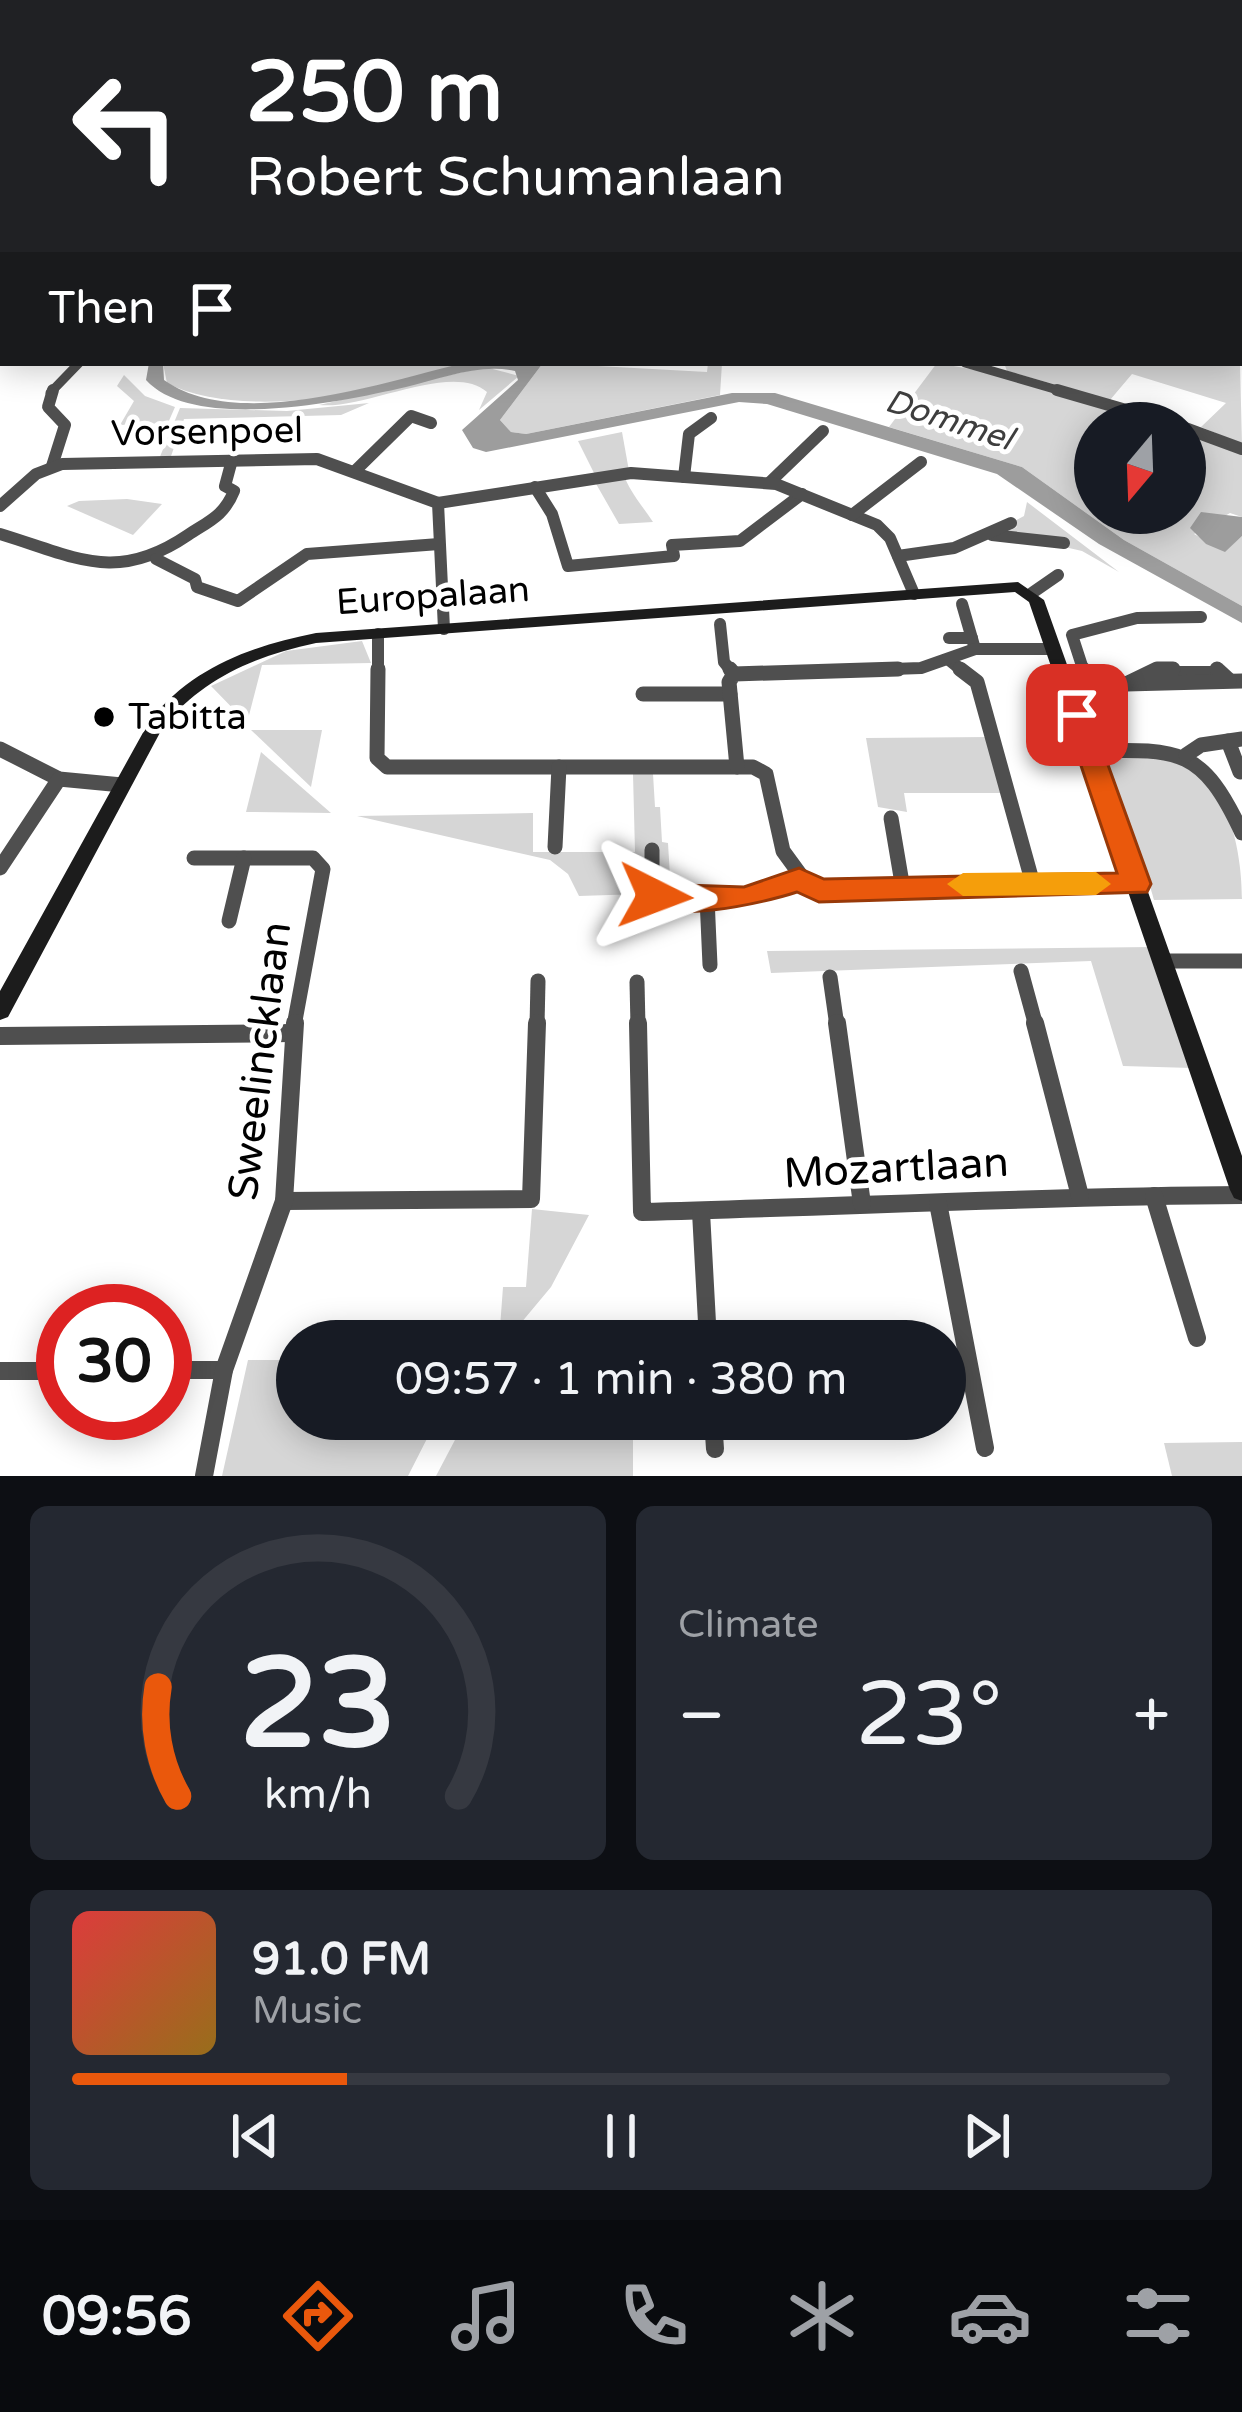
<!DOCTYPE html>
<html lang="en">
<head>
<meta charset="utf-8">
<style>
	:root { --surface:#171b24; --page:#242831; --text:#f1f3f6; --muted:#9ea1a6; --line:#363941; --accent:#ea580c }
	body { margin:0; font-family:"Varela Round",sans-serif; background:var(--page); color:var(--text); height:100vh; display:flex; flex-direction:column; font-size:45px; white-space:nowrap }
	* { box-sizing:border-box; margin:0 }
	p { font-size:39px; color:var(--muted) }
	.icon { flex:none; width:66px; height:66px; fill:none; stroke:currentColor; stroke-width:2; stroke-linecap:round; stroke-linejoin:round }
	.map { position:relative; height:1476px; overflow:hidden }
	.drawer { display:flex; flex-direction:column; gap:30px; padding:30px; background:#0d0f14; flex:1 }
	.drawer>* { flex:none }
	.guide { position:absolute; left:0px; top:0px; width:1242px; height:366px; box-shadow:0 6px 30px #0003; background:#202124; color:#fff; overflow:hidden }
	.needle { width:78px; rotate:199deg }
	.buttons { position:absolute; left:1074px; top:402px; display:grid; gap:24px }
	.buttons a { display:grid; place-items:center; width:132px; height:132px; border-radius:50%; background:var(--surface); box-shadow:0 6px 30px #0003; font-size:60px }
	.speed { position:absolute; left:36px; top:1284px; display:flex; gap:24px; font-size:60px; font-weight:700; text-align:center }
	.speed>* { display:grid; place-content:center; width:156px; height:156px; border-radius:50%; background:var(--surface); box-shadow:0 6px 30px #0003; line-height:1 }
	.speed .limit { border:18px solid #d22; background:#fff; color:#111 }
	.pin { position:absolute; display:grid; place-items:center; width:102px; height:102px; color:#fff; margin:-51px; border-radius:24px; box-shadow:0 6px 18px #0006 }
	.me { position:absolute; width:132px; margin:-66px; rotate:93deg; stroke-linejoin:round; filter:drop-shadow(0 0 9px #0008) }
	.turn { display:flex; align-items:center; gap:42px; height:252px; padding:0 48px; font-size:54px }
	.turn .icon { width:156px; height:156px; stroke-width:2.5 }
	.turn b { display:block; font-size:84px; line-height:102px }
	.then { display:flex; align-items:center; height:114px; padding:0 48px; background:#0003; gap:24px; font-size:45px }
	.big { font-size:90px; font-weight:600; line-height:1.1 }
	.drawer .tile { flex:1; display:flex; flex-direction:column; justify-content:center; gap:18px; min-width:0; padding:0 42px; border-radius:18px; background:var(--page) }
	.drawer .dial { align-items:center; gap:0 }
	.dial svg { height:312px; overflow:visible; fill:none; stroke:var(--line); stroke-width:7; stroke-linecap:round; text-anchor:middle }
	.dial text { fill:var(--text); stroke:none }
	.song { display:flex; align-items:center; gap:36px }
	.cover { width:144px; height:144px; border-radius:18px; background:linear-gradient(135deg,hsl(0 70% 55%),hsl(40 70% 35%)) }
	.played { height:12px; border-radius:6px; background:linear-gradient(90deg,var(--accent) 25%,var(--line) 25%) }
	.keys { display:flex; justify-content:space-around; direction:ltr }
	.heat { display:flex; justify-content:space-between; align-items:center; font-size:66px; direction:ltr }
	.drawer .tiles { flex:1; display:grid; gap:30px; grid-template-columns:1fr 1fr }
	.tile:last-child { grid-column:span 2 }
	.trip { position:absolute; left:276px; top:1320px; width:690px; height:120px; border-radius:60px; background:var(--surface); box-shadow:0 6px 30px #0003; font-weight:600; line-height:120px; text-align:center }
	.tabs { display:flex; height:192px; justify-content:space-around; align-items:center; background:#090b0e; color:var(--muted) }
	.tabs .icon { width:84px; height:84px }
	.tabs .current { color:var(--accent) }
	.tabs b { font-size:54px; color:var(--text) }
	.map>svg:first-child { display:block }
</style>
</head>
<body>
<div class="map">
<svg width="1242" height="1476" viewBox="0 0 1242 1476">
	<rect width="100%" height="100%" fill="#fff"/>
	<g fill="#d6d6d6">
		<polygon points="1239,323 1242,444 1201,427 1226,403 1132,374 1110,400 1007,371 1004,363 1239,363"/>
		<path d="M163 363H462C389 394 239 421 167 383Z"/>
		<polygon points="543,363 707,372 708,363 722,363 720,395 526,434 511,432 500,420"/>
		<polygon points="937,363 1003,375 1163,423 1095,423 1095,513 1185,513 1185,430 1242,452 1242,517 1230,513 1194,534 1225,551 1242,536 1242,606 1124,540 1022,467 889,427"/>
		<path d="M485 367 519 376 479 410 487 392C452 361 365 410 319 405Z"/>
		<polygon points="124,375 145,396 175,407 168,423 120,425 134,401 117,386"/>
		<polygon points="369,403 341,415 184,419 170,459 159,459 180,408 287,411"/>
		<polygon points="622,432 629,471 595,475 578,441"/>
		<path d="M625 478C632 495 644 508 653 522L619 524 595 482Z"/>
		<polygon points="127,499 162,504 133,535 67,506 79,501"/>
		<polygon points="1027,502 1119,572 1082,551 1004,533 1017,527 1011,523 1024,516"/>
		<polygon points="362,641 371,663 262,665 247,723 211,686 286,651"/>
		<polygon points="251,730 322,730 311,787"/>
		<polygon points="989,737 1005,793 904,793 907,812 878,807 866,738"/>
		<polygon points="261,752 331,813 246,812"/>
		<path d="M1109 758C1130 759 1157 753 1177 759 1228 776 1242 851 1242 899L1154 900C1153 890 1116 791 1110 785Z"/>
		<polygon points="633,774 653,774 655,807 660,807 662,842 668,843 671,893 579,896 568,874 550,860 357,816 533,813 533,852 635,852"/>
		<polygon points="1152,947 1192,1068 1123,1066 1091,961 771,973 767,951"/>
		<polygon points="532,1209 589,1215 551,1287 506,1341 499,1341 503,1287 526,1287"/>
		<polygon points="248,1360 297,1360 297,1419 437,1419 408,1476 222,1476"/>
		<polygon points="466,1419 633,1419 633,1476 436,1476"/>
		<polygon points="1242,1442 1242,1476 1172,1476 1164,1443"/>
	</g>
	<g fill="#9d9d9d">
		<path d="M149 363H163L164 380C237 432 380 383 460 364 485 358 517 363 543 363L500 420 511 432 526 434 732 393H775L1022 467 1124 540 1242 606V623L1099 544 997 474 767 404 739 402 486 452 473 448 462 430 518 380 515 371C479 363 441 379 406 387 345 401 194 433 146 380Z"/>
		<polygon points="1201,512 1242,517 1242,536 1225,552 1206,544 1190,528"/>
	</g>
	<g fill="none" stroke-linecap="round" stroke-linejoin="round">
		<polyline stroke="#9d9d9d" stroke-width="3" points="1044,0 1058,3"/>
		<g stroke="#dbdbdb" stroke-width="4">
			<g id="highway">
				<polygon points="168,0 183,0 165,3"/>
				<polygon points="197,0 211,0 194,3"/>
				<polygon points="3,63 3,71 0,72 0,64"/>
				<polygon points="3,114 3,123 0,124 0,115"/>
			</g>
		</g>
		<g stroke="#4f4f4f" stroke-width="8">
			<polyline points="2,0 9,3"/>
			<polyline points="56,3 67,0"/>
		</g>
		<g stroke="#4f4f4f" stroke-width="9">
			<polyline points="965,363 1068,393"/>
			<polyline points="50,393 79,363"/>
		</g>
		<g stroke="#4f4f4f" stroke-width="12">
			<polyline points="1057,390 1171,423"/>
			<polyline points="1185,428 1242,449"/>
			<polyline points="52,466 65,425 48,407 53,390"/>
			<polyline points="355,471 411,416 431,423"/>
			<polyline points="684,477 689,434 711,418"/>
			<polyline points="769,483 823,431"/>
			<polyline points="535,487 552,514 568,566 674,556 672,545 740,541 802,494"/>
			<polyline points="438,503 631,473 776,484 877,525 890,538 914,594"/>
			<polyline points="0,506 36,474 62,464 317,459 438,503 444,629"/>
			<polyline points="852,515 921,462"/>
			<path d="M0 534C76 557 116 584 188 535 209 521 224 516 234 491L225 486 232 460"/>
			<polyline points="992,535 1064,543"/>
			<polyline points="898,556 954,548 1011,523"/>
			<polyline points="156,559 195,579 197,587 238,601 307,554 439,544"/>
			<polyline points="1032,593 1058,575"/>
			<polyline points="962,604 975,649"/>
			<polyline points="720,624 724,662 732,672"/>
			<polyline points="949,638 972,638"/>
			<polyline points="948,659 964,672"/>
			<polyline points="378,672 378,634"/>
			<polyline points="805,672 921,668 975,649 1054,649"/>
			<polyline points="1084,672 1072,635 1137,618 1201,617"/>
			<polyline points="1151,672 1220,672"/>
		</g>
		<g stroke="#4f4f4f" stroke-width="15">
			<polyline points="378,669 377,758 387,767 753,767 766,774 783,851 810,888 1136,884"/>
			<polyline points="730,669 734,674"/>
			<polyline points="960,669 977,682 1033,884"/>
			<polyline points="1083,669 1087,680"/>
			<polyline points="1173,669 1157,669 1126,684 1242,681"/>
			<polyline points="1217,669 1229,680"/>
			<polyline points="1064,679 1126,684"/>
			<polyline points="643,694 730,694"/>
			<polyline points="1228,741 1240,772"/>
			<polyline points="0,749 59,779 122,785"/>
			<path d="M1090 751C1179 749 1202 747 1242 833"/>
			<polyline points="1186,755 1201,745 1242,739"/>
			<polyline points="737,767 729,682 734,674 898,669"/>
			<polyline points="891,818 903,889"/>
			<polyline points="555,847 559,767"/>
			<polyline points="652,850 652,885 661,898 745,898 799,879"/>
			<polyline points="194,858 313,858 323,869 294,1026"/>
			<polyline points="0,868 59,779"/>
			<polyline points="707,898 710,965"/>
			<polyline points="229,921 244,858"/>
			<polyline points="1162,961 1242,961"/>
			<polyline points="1021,971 1036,1026"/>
			<polyline points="830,977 837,1026"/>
			<polyline points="637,982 638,1026"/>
			<polyline points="537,1026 538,981"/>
		</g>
		<g stroke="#4f4f4f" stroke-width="18">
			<path d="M638 1023 642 1212C842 1207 1042 1196 1242 1195"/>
			<polyline points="837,1023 862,1204"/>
			<polyline points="1035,1023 1080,1196"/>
			<polyline points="0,1036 293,1033"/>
			<polyline points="1154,1196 1197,1338"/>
			<polyline points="284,1201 531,1199 537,1023"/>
			<polyline points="938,1203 985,1448"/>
			<polyline points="701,1212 708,1341"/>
			<polyline points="165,1370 224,1370"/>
			<polyline points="0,1371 63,1371"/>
			<polyline points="713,1419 715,1449"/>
			<polyline points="204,1476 224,1370 284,1201 295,1023"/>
		</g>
		<g fill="#1c1c1c" fill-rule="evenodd">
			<polygon points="937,0 946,0 949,3 940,3"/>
			<polygon points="0,86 3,87 3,93 0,92"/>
			<rect x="1239" y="151" width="3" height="6"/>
			<rect x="1239" y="236" width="3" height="8"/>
			<path d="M1018 582 1044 600 1242 1156V1201L1234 1198 1230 1190 1029 602 1015 592 316 643C255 656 203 678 163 727L8 1017 0 1020V991L150 720C193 667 251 646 316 633Z"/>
		</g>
		<use href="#highway" fill="#000" fill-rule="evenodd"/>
	</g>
	<path fill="#ea580c" stroke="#983908" stroke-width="3" d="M1077 706 1090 715 1151 884 1147 892 819 902 797 892C767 902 659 928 640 896L655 884 744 887 799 868 824 879 1117 873 1064 715Z"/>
	<polygon fill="#f59e0b" points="1096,872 1111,884 1096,895 963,896 947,884 963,873"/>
	<circle fill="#000" stroke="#fff" stroke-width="4.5" cx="104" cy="717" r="12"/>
	<g text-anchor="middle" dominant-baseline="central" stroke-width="10" stroke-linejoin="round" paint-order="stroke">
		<g font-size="33" font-style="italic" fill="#3e3e3e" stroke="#fff">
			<text transform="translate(949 420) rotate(18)">Dommel</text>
		</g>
		<g font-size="36" fill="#000" stroke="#fff">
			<text transform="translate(207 432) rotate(-1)">Vorsenpoel</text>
			<text transform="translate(433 596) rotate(-4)">Europalaan</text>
		</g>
		<g font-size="36" fill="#000" stroke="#fff" text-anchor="start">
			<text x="128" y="717">Tabitta</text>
		</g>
		<g font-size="42" fill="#000" stroke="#fff">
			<text transform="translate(260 1061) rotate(-83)">Sweelincklaan</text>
			<text transform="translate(896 1168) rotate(-3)">Mozartlaan</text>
		</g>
	</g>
</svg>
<div class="buttons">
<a><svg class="needle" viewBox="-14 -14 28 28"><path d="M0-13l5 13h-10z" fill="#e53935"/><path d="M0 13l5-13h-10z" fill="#9ea1a6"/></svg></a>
</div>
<div class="speed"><div class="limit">30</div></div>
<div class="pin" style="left:1077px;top:715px;background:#d93025"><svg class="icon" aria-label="arrive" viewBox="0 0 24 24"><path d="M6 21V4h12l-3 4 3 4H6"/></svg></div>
<svg class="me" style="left:655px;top:896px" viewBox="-20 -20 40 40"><path d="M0-17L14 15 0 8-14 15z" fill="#ea580c" stroke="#fff" stroke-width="4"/></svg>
<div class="trip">09:57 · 1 min · 380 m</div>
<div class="guide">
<div class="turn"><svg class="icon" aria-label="left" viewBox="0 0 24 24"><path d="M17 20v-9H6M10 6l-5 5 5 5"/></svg><div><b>250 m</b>Robert Schumanlaan</div></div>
<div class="then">Then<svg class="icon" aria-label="arrive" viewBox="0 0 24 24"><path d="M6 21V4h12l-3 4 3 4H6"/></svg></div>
</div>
</div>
<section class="drawer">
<div class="tiles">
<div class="tile dial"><svg viewBox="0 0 100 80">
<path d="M14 69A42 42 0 1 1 86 69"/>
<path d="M14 69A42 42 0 0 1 9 41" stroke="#ea580c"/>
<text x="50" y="56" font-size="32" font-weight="700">23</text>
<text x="50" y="72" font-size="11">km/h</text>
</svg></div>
<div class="tile"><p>Climate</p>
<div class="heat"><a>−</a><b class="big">23°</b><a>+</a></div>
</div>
<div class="tile">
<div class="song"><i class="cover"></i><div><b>91.0 FM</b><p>Music</p></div></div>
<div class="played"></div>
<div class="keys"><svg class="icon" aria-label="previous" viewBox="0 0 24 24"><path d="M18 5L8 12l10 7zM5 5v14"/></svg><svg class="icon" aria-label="pause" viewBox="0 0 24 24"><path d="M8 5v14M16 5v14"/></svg><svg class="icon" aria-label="next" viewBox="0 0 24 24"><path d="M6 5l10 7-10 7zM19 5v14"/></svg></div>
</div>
</div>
</section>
<nav class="tabs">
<b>09:56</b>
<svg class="icon current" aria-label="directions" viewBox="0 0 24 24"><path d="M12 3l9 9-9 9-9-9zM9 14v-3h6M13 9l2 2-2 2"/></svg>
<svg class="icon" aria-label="music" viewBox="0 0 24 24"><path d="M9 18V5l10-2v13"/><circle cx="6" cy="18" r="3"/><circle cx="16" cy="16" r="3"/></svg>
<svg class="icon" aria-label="phone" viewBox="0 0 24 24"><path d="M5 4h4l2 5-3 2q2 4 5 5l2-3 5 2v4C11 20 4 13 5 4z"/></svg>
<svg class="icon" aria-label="climate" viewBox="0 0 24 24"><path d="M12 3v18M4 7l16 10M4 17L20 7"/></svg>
<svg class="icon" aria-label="car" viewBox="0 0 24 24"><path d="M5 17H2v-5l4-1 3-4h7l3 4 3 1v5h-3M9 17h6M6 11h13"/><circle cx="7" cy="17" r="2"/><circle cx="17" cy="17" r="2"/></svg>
<svg class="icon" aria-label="filters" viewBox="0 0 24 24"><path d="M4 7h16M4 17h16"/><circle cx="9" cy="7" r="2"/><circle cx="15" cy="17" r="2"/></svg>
</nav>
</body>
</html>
